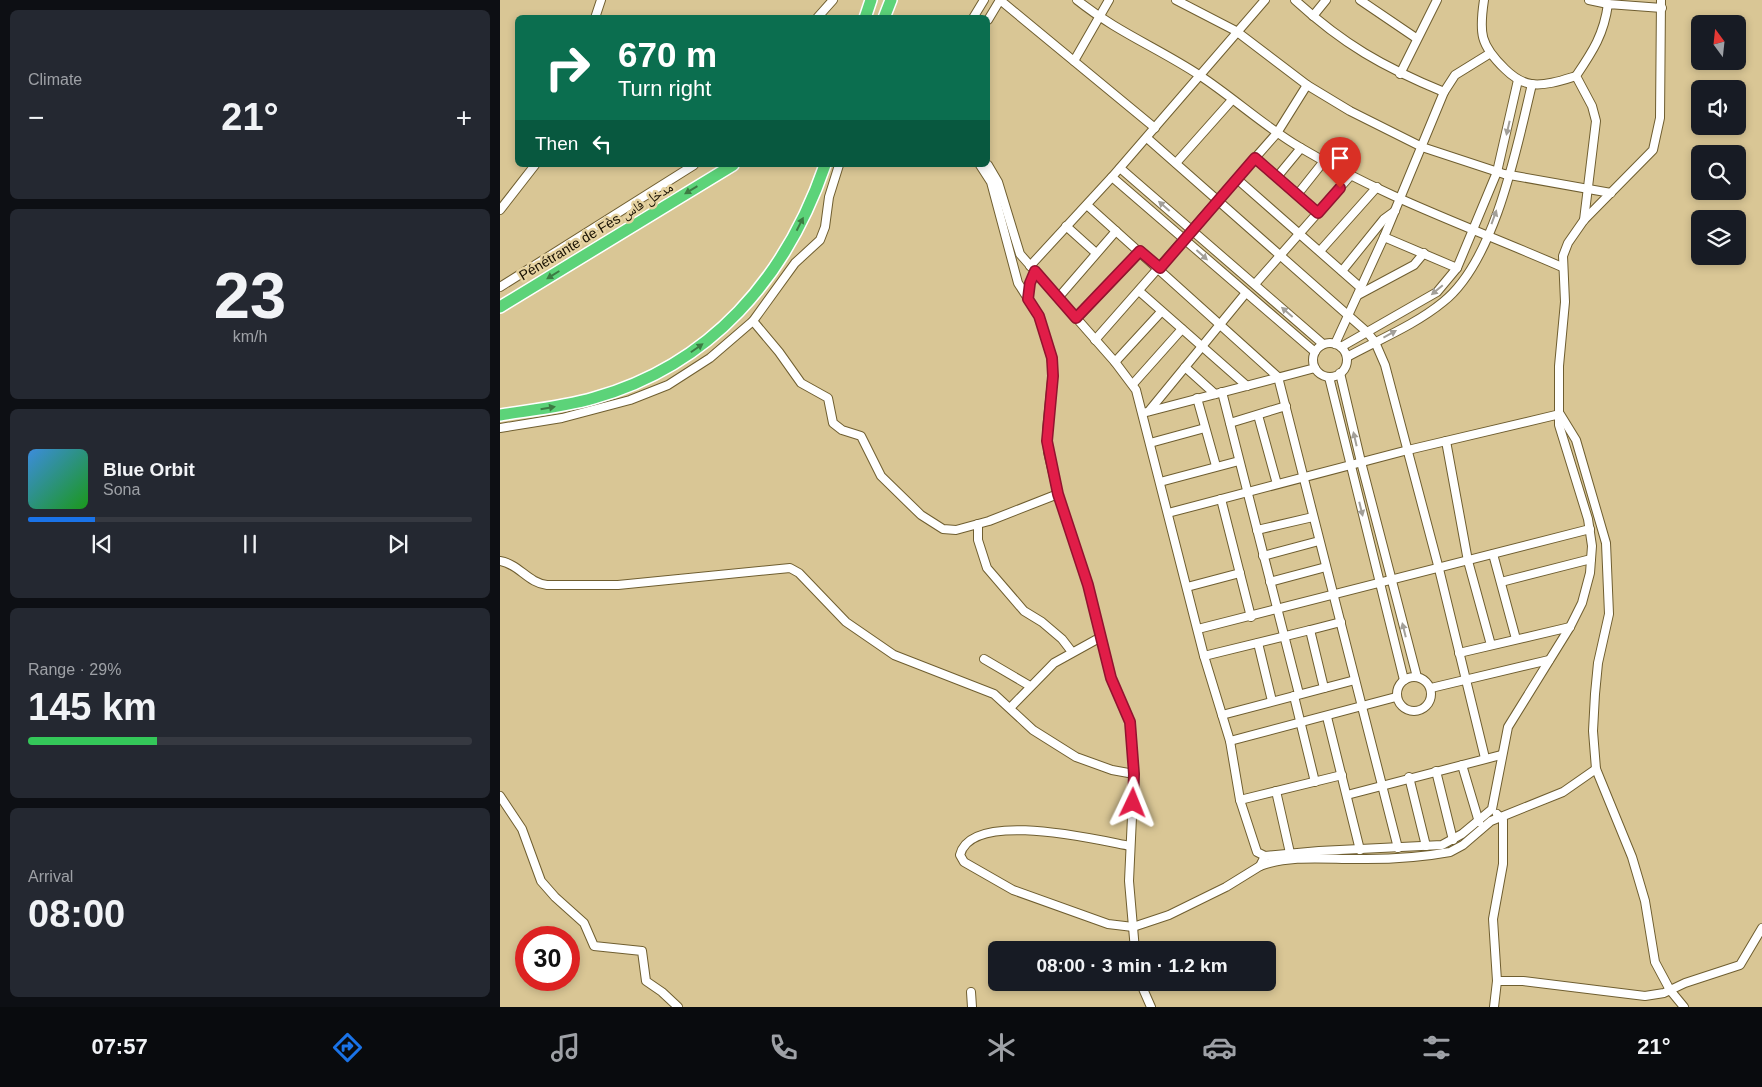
<!DOCTYPE html>
<html lang="en">
<head>
<meta charset="utf-8">
<style>
	:root { --surface:#171b24; --page:#242831; --text:#f1f3f6; --muted:#9ea1a6; --line:#363941; --accent:#1a73e8 }
	body { margin:0; font-family:Helvetica,"Noto Naskh Arabic",sans-serif; background:var(--page); color:var(--text); height:100vh; display:flex; flex-direction:column; font-size:19px; white-space:nowrap }
	* { box-sizing:border-box; margin:0 }
	p { font-size:16px; color:var(--muted) }
	.icon { flex:none; width:28px; height:28px; fill:none; stroke:currentColor; stroke-width:2; stroke-linecap:round; stroke-linejoin:round }
	.map { position:relative; flex:1; overflow:hidden }
	.panel { display:flex; flex-direction:column; gap:10px; padding:10px; background:#0d0f14; width:500px }
	.panel>* { flex:none }
	.banner { position:absolute; left:15px; top:15px; width:475px; height:152px; border-radius:8px; box-shadow:0 2px 8px #0003; background:#0b6e4f; color:#fff; overflow:hidden }
	.needle { width:32px; rotate:345deg }
	.fabs { position:absolute; left:1191px; top:15px; display:grid; gap:10px }
	.fabs a { display:grid; place-items:center; width:55px; height:55px; border-radius:8px; background:var(--surface); box-shadow:0 2px 8px #0003; font-size:25px }
	.speed { position:absolute; left:15px; top:926px; display:flex; gap:10px; font-size:25px; font-weight:700; text-align:center }
	.speed>* { display:grid; place-content:center; width:65px; height:65px; border-radius:50%; background:var(--surface); box-shadow:0 2px 8px #0003; line-height:1 }
	.speed .limit { border:8px solid #d22; background:#fff; color:#111 }
	.pin { position:absolute; display:grid; place-items:center; width:42px; height:42px; color:#fff; margin:-51px -21px; border-radius:50% 50% 50% 0; rotate:-45deg; box-shadow:0 0 5px #0007 }
	.pin .icon { rotate:45deg }
	.me { position:absolute; width:55px; margin:-28px; rotate:2deg; stroke-linejoin:round; filter:drop-shadow(0 0 4px #0008) }
	.turn { display:flex; align-items:center; gap:18px; height:105px; padding:0 20px; font-size:22px }
	.turn .icon { width:65px; height:65px; stroke-width:2.5 }
	.turn b { display:block; font-size:35px; line-height:42px }
	.then { display:flex; align-items:center; height:48px; padding:0 20px; background:#0003; gap:10px; font-size:19px }
	.big { font-size:38px; font-weight:700; line-height:1.1 }
	.panel .card { flex:1; display:flex; flex-direction:column; justify-content:center; gap:8px; min-width:0; padding:0 18px; border-radius:8px; background:var(--page) }
	.panel .dial { align-items:center; gap:0 }
	.dial b { font-size:65px; line-height:1 }
	.song { display:flex; align-items:center; gap:15px }
	.cover { width:60px; height:60px; border-radius:8px; background:linear-gradient(135deg,hsl(210 70% 55%),hsl(120 70% 35%)) }
	.played { height:5px; border-radius:2px; background:linear-gradient(90deg,var(--accent) 15%,var(--line) 15%) }
	.keys { display:flex; justify-content:space-around; direction:ltr }
	.heat { display:flex; justify-content:space-between; align-items:center; font-size:28px; direction:ltr }
	.charge { height:8px; border-radius:4px; background:linear-gradient(90deg,#34c759 29%,var(--line) 0) }
	.trip { position:absolute; left:488px; top:941px; width:288px; height:50px; border-radius:8px; background:var(--surface); box-shadow:0 2px 8px #0003; font-weight:700; line-height:50px; text-align:center }
	.tabs { display:flex; height:80px; justify-content:space-around; align-items:center; background:#090b0e; color:var(--muted) }
	.tabs .icon { width:35px; height:35px }
	.tabs .selected { color:var(--accent) }
	.tabs b { font-size:22px; color:var(--text) }
	main { display:flex; flex:1; min-height:0 }
	.map>svg:first-child { display:block }
</style>
</head>
<body>
<main>
<section class="panel">
<div class="card"><p>Climate</p>
<div class="heat"><a>−</a><b class="big">21°</b><a>+</a></div>
</div>
<div class="card dial"><b>23</b><p>km/h</p></div>
<div class="card">
<div class="song"><i class="cover"></i><div><b>Blue Orbit</b><p>Sona</p></div></div>
<div class="played"></div>
<div class="keys"><svg class="icon" aria-label="previous" viewBox="0 0 24 24"><path d="M18 5L8 12l10 7zM5 5v14"/></svg><svg class="icon" aria-label="pause" viewBox="0 0 24 24"><path d="M8 5v14M16 5v14"/></svg><svg class="icon" aria-label="next" viewBox="0 0 24 24"><path d="M6 5l10 7-10 7zM19 5v14"/></svg></div>
</div>
<div class="card"><p>Range · 29%</p><b class="big">145 km</b><div class="charge"></div></div>
<div class="card"><p>Arrival</p><b class="big">08:00</b></div>
</section>
<div class="map">
<svg width="1262" height="1007" viewBox="0 0 1262 1007">
	<rect width="100%" height="100%" fill="#d9c695"/>
	<g fill="none" stroke-linecap="round" stroke-linejoin="round">
		<g stroke="#6f5e30" stroke-width="10">
			<g id="minor">
				<polyline points="500,0 655,128"/>
				<path d="M577 0C617 32 658 48 699 75 734 98 765 127 801 148 883 197 975 229 1062 267"/>
				<polyline points="676,0 736,31 807,85 850,111 922,147 1004,174 1111,193"/>
				<path d="M795 0C843 44 883 67 944 92L884 237 835 344"/>
				<polyline points="860,0 916,38"/>
				<path d="M984 0C979 33 980 45 1005 69 1013 77 1020 82 1031 84 1046 86 1063 80 1076 76"/>
				<polyline points="1089,0 1108,4"/>
				<polyline points="813,16 826,0"/>
				<polyline points="95,18 101,0"/>
				<polyline points="317,18 333,0"/>
				<polyline points="473,18 484,0"/>
				<polyline points="488,20 500,0"/>
				<polyline points="574,61 609,0"/>
				<polyline points="900,74 937,0"/>
				<polyline points="944,92 955,75 989,54"/>
				<polyline points="647,138 867,332 875,342 885,365 939,569 985,758"/>
				<polyline points="755,158 818,213"/>
				<polyline points="676,163 732,100"/>
				<polyline points="480,165 491,182 518,283 539,316 551,356 553,370 547,430 548,452 558,494 588,585 611,678 630,722 634,774 629,881 635,950"/>
				<polyline points="488,165 498,182 520,254 615,362 636,390 704,656 730,741 740,800 757,852 765,856"/>
				<polyline points="620,168 823,344"/>
				<polyline points="612,177 815,352"/>
				<polyline points="777,177 801,148"/>
				<polyline points="737,179 861,288"/>
				<polyline points="797,195 824,161"/>
				<polyline points="587,205 778,377 898,848"/>
				<polyline points="0,210 35,165"/>
				<path d="M1084 220 1096 121 1092 106 1076 76C1093 51 1104 34 1108 4L1162 8"/>
				<polyline points="566,226 596,253"/>
				<polyline points="884,237 957,268"/>
				<polyline points="820,251 877,187"/>
				<polyline points="530,266 612,177 765,0"/>
				<polyline points="842,271 884,219 895,211"/>
				<polyline points="755,284 851,175"/>
				<polyline points="0,287 194,165"/>
				<polyline points="639,291 747,386"/>
				<polyline points="858,295 914,265 924,253"/>
				<polyline points="558,298 616,231"/>
				<polyline points="528,299 530,283 535,271"/>
				<polyline points="576,319 641,251"/>
				<polyline points="253,321 279,352 301,383 328,398 333,423 342,430 361,436 381,476 421,515 443,529 456,530 489,521 558,494"/>
				<polyline points="595,340 777,133 807,85"/>
				<circle cx="830" cy="360" r="17"/>
				<polyline points="841,347 937,292 957,268 997,172 1018,80"/>
				<path d="M847 357C878 340 915 325 943 302 995 261 1017 147 1032 84"/>
				<polyline points="615,362 661,312"/>
				<polyline points="685,367 715,394"/>
				<polyline points="840,373 861,462 917,677"/>
				<polyline points="829,377 904,680"/>
				<polyline points="633,384 682,329"/>
				<polyline points="722,392 799,694"/>
				<polyline points="697,398 716,466"/>
				<polyline points="649,411 745,294"/>
				<polyline points="643,413 815,368"/>
				<polyline points="758,415 777,484"/>
				<polyline points="730,423 786,406"/>
				<polyline points="0,428 62,418 130,400 168,385 210,358 253,321 295,263 320,240 325,227 329,197 339,165"/>
				<polyline points="946,441 968,561 991,645"/>
				<polyline points="650,443 705,428"/>
				<polyline points="660,482 739,461"/>
				<polyline points="721,499 751,617"/>
				<polyline points="668,513 908,450 1060,414 1076,440 1106,543 1109,614 1098,663 1095,694 1093,731 1096,769 1132,857 1145,901 1155,962 1170,990 1184,1007"/>
				<polyline points="478,524 478,540 487,568 524,611 542,622 562,639 572,652"/>
				<polyline points="757,530 813,517"/>
				<polyline points="993,554 1016,639"/>
				<polyline points="763,556 819,541"/>
				<path d="M0 561C19 564 28 583 47 585H118L290 568 299 573 346 622 394 655 494 694 533 730 576 757 612 770 634 774"/>
				<polyline points="770,582 826,567"/>
				<polyline points="1001,582 1091,559"/>
				<polyline points="687,587 740,573"/>
				<polyline points="698,629 1090,529"/>
				<polyline points="810,630 841,622"/>
				<polyline points="758,643 772,701"/>
				<polyline points="959,653 1070,627"/>
				<polyline points="704,656 810,630 824,688"/>
				<polyline points="484,659 530,686"/>
				<circle cx="914" cy="694" r="17"/>
				<polyline points="931,688 1049,660"/>
				<polyline points="794,696 815,782"/>
				<polyline points="511,707 554,663 601,637"/>
				<polyline points="722,715 855,680"/>
				<polyline points="827,717 860,850"/>
				<polyline points="730,741 896,697"/>
				<polyline points="962,765 979,822"/>
				<polyline points="936,771 953,840"/>
				<polyline points="909,777 926,846"/>
				<polyline points="776,791 790,853"/>
				<polyline points="847,795 1001,755"/>
				<polyline points="0,796 22,829 41,881 55,897 84,923 94,946 142,951 146,981 162,992 178,1007"/>
				<polyline points="740,800 842,775"/>
				<polyline points="997,814 1003,820 1003,864 993,919 997,981"/>
				<path d="M630 846C597 840 471 809 460 855L464 862 513 890 608 924 633 927 669 915 726 887 760 866 765 856 819 851 942 845 962 834 992 809 1008 727 1070 627 1082 603 1090 573 1092 546 1088 519 1059 425V366L1065 302 1063 256 1068 243 1084 220 1153 150 1160 118 1161 0"/>
				<path d="M760 866C793 854 831 860 866 859 894 859 923 857 950 852L963 845 991 821 1063 792 1096 769"/>
				<polyline points="640,982 651,1007"/>
				<polyline points="471,992 472,1007"/>
				<polyline points="994,1007 997,981 1023,981 1145,996 1164,993 1185,983 1240,965 1262,928"/>
			</g>
		</g>
		<g stroke="#fff" stroke-width="14">
			<g id="highway">
				<polyline points="365,18 371,0"/>
				<polyline points="384,18 391,0"/>
				<polyline points="0,307 233,165"/>
				<path d="M0 415C31 410 63 407 94 398 211 365 286 278 325 165"/>
			</g>
		</g>
		<use href="#minor" stroke="#fff" stroke-width="8"/>
		<use href="#highway" stroke="#5cd379" stroke-width="11"/>
	</g>
	<defs><path id="oneway-solid" d="M-6-.8H1V-3.2L6.5 0L1 3.2V.8H-6Z" transform="scale(1.25)"/></defs>
	<g fill="#a29f99">
		<use href="#oneway-solid" transform="translate(1008 128) rotate(103)"/>
		<use href="#oneway-solid" transform="translate(664 206) rotate(-139)"/>
		<use href="#oneway-solid" transform="translate(994 217) rotate(-70)"/>
		<use href="#oneway-solid" transform="translate(702 255) rotate(42)"/>
		<use href="#oneway-solid" transform="translate(937 290) rotate(140)"/>
		<use href="#oneway-solid" transform="translate(787 312) rotate(-139)"/>
		<use href="#oneway-solid" transform="translate(890 334) rotate(-29)"/>
		<use href="#oneway-solid" transform="translate(855 439) rotate(-103)"/>
		<use href="#oneway-solid" transform="translate(861 509) rotate(76)"/>
		<use href="#oneway-solid" transform="translate(904 630) rotate(-104)"/>
	</g>
	<g fill="#3c7b43">
		<use href="#oneway-solid" transform="translate(191 190) rotate(149)"/>
		<use href="#oneway-solid" transform="translate(300 224) rotate(-63)"/>
		<use href="#oneway-solid" transform="translate(53 275) rotate(148)"/>
		<use href="#oneway-solid" transform="translate(197 348) rotate(-35)"/>
		<use href="#oneway-solid" transform="translate(48 408) rotate(-10)"/>
	</g>
	<g fill="none" stroke-linecap="round" stroke-linejoin="round">
		<g stroke="#92132f" stroke-width="12">
			<polyline id="route" points="633,803 634,774 630,722 611,678 588,585 558,494 547,441 553,376 552,358 539,316 528,299 530,283 535,271 576,318 640,251 660,268 755,158 818,213 840,188"/>
		</g>
		<use href="#route" stroke="#e11d48" stroke-width="9"/>
	</g>
	<g text-anchor="middle" dominant-baseline="central" stroke-width="5" stroke-linejoin="round" paint-order="stroke">
		<g font-size="14" fill="#160f01" stroke="#e6d3a1">
			<text transform="translate(96 231) rotate(-31)">Pénétrante de Fès مدخل فاس</text>
		</g>
	</g>
</svg>
<div class="fabs">
<a><svg class="needle" viewBox="-14 -14 28 28"><path d="M0-13l5 13h-10z" fill="#e53935"/><path d="M0 13l5-13h-10z" fill="#9ea1a6"/></svg></a>
<a><svg class="icon" aria-label="sound" viewBox="0 0 24 24"><path d="M4 9h4l5-4v14l-5-4H4zM17 9q2 3 0 6"/></svg></a>
<a><svg class="icon" aria-label="search" viewBox="0 0 24 24"><circle cx="10" cy="10" r="6"/><path d="M15 15l6 6"/></svg></a>
<a><svg class="icon" aria-label="layers" viewBox="0 0 24 24"><path d="M12 4l9 5-9 5-9-5zM3 14l9 5 9-5"/></svg></a>
</div>
<div class="speed"><div class="limit">30</div></div>
<div class="pin" style="left:840px;top:188px;background:#d93025"><svg class="icon" aria-label="arrive" viewBox="0 0 24 24"><path d="M6 21V4h12l-3 4 3 4H6"/></svg></div>
<svg class="me" style="left:633px;top:803px" viewBox="-20 -20 40 40"><path d="M0-17L14 15 0 8-14 15z" fill="#e11d48" stroke="#fff" stroke-width="4"/></svg>
<div class="trip">08:00 · 3 min · 1.2 km</div>
<div class="banner">
<div class="turn"><svg class="icon" aria-label="right" viewBox="0 0 24 24"><path d="M7 20v-9h11M14 6l5 5-5 5"/></svg><div><b>670 m</b>Turn right</div></div>
<div class="then">Then<svg class="icon" aria-label="left" viewBox="0 0 24 24"><path d="M17 20v-9H6M10 6l-5 5 5 5"/></svg></div>
</div>
</div>
</main>
<nav class="tabs">
<b>07:57</b>
<svg class="icon selected" aria-label="directions" viewBox="0 0 24 24"><path d="M12 3l9 9-9 9-9-9zM9 14v-3h6M13 9l2 2-2 2"/></svg>
<svg class="icon" aria-label="music" viewBox="0 0 24 24"><path d="M9 18V5l10-2v13"/><circle cx="6" cy="18" r="3"/><circle cx="16" cy="16" r="3"/></svg>
<svg class="icon" aria-label="phone" viewBox="0 0 24 24"><path d="M5 4h4l2 5-3 2q2 4 5 5l2-3 5 2v4C11 20 4 13 5 4z"/></svg>
<svg class="icon" aria-label="climate" viewBox="0 0 24 24"><path d="M12 3v18M4 7l16 10M4 17L20 7"/></svg>
<svg class="icon" aria-label="car" viewBox="0 0 24 24"><path d="M5 17H2v-5l4-1 3-4h7l3 4 3 1v5h-3M9 17h6M6 11h13"/><circle cx="7" cy="17" r="2"/><circle cx="17" cy="17" r="2"/></svg>
<svg class="icon" aria-label="filters" viewBox="0 0 24 24"><path d="M4 7h16M4 17h16"/><circle cx="9" cy="7" r="2"/><circle cx="15" cy="17" r="2"/></svg>
<b>21°</b>
</nav>
</body>
</html>
